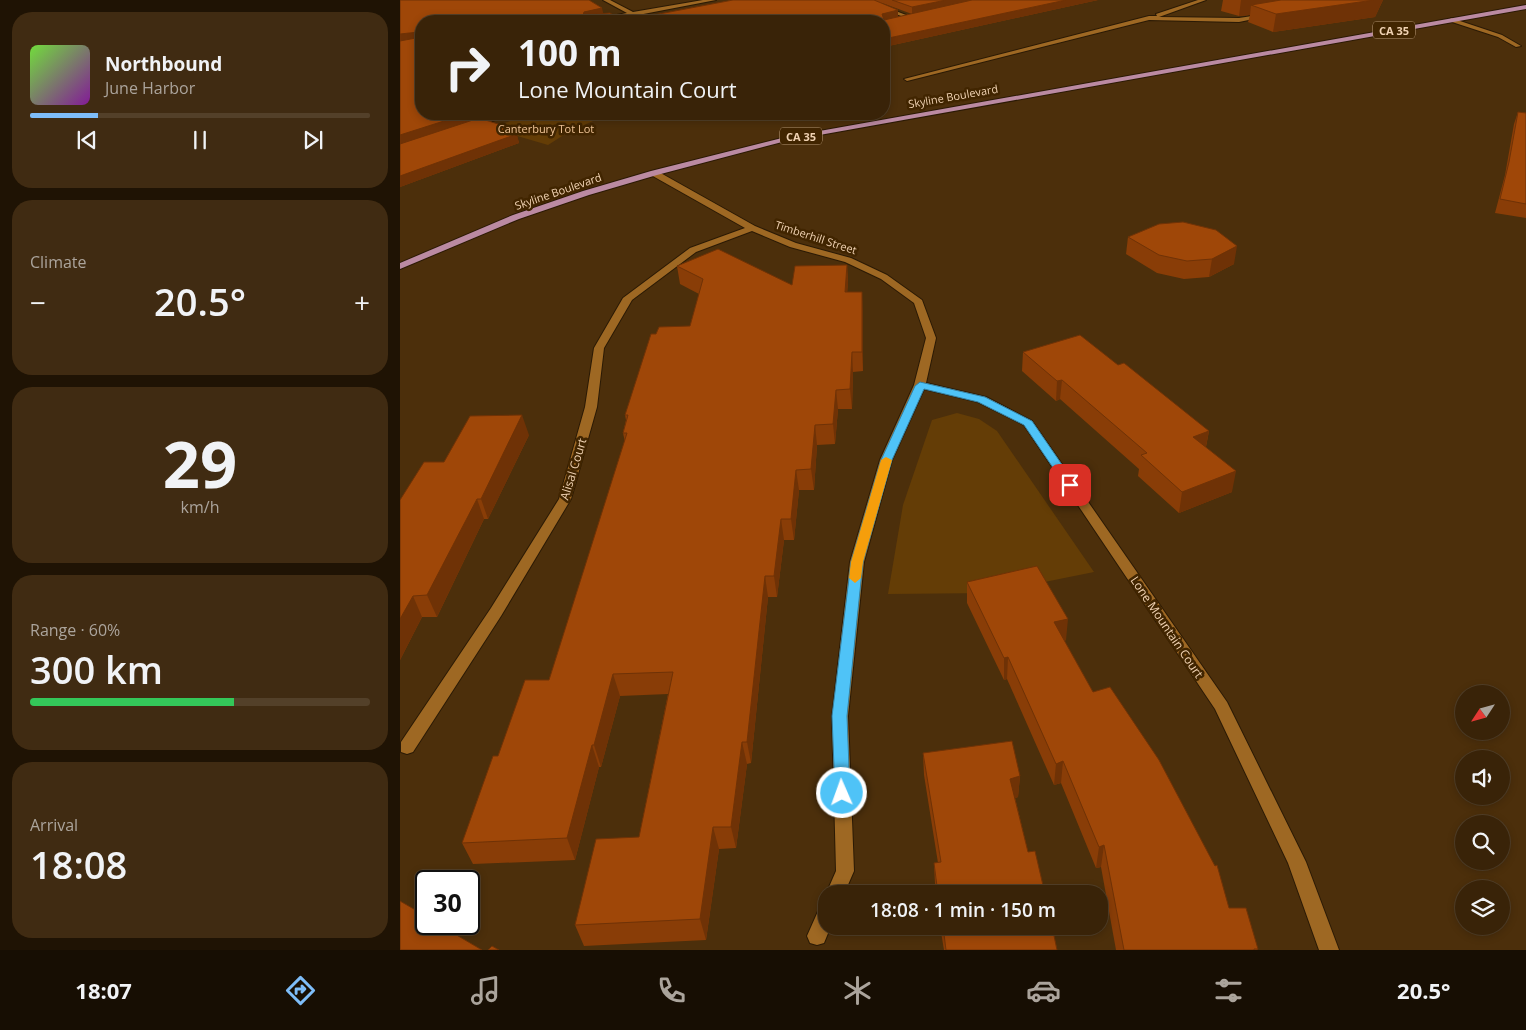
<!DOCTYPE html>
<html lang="en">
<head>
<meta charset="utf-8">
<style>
	:root { --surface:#392308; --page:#402b12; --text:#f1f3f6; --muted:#aba49c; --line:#534029; --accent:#7ebdf9 }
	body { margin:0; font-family:"Open Sans",sans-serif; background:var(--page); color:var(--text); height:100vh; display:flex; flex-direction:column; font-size:19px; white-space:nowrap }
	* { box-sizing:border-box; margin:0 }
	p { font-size:16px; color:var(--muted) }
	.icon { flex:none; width:28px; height:28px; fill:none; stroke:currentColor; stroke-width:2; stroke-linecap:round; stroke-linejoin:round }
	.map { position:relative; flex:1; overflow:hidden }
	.sheet { display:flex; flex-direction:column; gap:12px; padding:12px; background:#1f1304; width:400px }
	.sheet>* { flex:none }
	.top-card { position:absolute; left:15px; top:15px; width:475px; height:105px; border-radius:20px; box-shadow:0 2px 8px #0003,0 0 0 1px var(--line); background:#392308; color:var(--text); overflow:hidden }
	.needle { width:32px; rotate:234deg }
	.fabs { position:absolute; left:1055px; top:685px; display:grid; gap:10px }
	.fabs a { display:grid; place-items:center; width:55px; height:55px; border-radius:50%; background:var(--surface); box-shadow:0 2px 8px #0003,0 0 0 1px var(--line); font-size:25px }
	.speed { position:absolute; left:15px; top:870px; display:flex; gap:10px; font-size:25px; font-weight:700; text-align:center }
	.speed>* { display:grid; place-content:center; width:65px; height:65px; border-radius:50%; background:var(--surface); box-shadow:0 2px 8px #0003,0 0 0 1px var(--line); line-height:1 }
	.speed .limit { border:2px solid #111; border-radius:8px; background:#fff; color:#111 }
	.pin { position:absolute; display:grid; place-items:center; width:42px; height:42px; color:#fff; margin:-21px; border-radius:10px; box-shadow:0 2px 8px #0006 }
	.me { position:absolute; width:55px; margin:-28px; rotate:358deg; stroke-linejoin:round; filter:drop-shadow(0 0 4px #0008) }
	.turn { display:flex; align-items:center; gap:18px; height:105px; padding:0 20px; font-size:22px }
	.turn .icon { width:65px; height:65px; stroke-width:2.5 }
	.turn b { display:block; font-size:35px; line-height:42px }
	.big { font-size:38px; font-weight:600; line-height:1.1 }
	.sheet .widget { flex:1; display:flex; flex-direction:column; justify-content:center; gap:8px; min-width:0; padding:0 18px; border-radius:20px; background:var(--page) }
	.sheet .dial { align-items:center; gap:0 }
	.dial b { font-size:65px; line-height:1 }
	.song { display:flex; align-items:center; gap:15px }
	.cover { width:60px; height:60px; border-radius:8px; background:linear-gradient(135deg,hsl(100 70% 55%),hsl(290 70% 35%)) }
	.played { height:5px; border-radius:2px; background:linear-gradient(90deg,var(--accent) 20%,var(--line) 20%) }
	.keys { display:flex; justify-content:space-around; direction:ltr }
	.heat { display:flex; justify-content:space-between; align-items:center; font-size:28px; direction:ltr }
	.charge { height:8px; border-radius:4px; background:linear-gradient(90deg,#34c759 60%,var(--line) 0) }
	.trip { position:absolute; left:418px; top:885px; width:290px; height:50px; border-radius:20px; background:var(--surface); box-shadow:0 2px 8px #0003,0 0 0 1px var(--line); font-weight:600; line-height:50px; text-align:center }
	.menu { display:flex; height:80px; justify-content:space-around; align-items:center; background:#170e03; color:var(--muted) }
	.menu .icon { width:35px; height:35px }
	.menu .selected { color:var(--accent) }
	.menu b { font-size:22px; color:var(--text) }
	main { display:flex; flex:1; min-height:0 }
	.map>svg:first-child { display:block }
</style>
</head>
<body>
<main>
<section class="sheet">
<div class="widget">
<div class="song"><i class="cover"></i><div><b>Northbound</b><p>June Harbor</p></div></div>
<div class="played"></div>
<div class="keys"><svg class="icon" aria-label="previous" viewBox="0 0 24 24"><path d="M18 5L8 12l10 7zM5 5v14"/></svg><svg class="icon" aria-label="pause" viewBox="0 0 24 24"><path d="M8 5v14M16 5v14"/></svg><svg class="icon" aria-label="next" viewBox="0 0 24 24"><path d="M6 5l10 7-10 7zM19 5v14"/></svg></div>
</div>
<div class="widget"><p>Climate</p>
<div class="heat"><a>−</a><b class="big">20.5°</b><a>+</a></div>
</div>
<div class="widget dial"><b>29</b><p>km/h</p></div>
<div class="widget"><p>Range · 60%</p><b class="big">300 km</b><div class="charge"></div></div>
<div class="widget"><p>Arrival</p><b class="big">18:08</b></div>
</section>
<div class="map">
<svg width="1126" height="950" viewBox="0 0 1126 950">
	<rect width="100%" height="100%" fill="#4c2f0b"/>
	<g fill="#643d06">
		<polygon points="131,114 204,114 207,115 170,131 148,145 90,128"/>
		<polygon points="557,413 579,419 597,431 694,572 590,593 488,594 503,505 532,420"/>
	</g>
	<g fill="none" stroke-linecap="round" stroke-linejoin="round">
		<g stroke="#2b1a05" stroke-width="2">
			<g id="minor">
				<polygon points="203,0 210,0 233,12 303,0 316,0 233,16 186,21 227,13"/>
				<polygon points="459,0 467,0 514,18 509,19"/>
				<polygon points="798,0 806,0 759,17 839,18 865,14 868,16 839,22 749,20 507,81 504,79 749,16 757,16 756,14"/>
				<polygon points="1051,18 1102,35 1121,46 1116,47 1098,37 1049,21"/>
				<polygon points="101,114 111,114 76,127 69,125"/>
				<polygon points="251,171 257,171 355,226 396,243 451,258 487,275 522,300 536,338 526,383 586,397 632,421 827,702 906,862 939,950 919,950 888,863 815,709 624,425 578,402 524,389 492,460 464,562 448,716 454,871 444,894 426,894 426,895 426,894 436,871 432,716 450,562 480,460 514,385 526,338 514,303 481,279 445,262 390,247 352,231 296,252 232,300 204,348 197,407 171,499 101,616 13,752 7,754 1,752 1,742 91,608 159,499 185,407 194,348 223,298 290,248 345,228 251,175"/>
				<polygon points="426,906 426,926 431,926 424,943 417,945 410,943 407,936 419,909"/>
			</g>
		</g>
		<g stroke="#2b1a05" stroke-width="2">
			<polygon id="major" points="1126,5 1126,9 386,141 257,175 189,195 119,219 0,269 0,263 113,215 183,191 251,171 386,137"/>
		</g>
		<use href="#minor" fill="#9e6823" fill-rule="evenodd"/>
		<use href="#major" fill="#bb8aa2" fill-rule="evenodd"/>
	</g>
	<g fill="#893d07" fill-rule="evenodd">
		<path d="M0 0 203 14 222 21 333 0H698L484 47 21 21 67 115 68 121 116 133 119 143 0 187ZM482 3 512 14 498 17Z"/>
		<polygon points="823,0 983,0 975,17 873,32 848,22 850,15 839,16 821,11"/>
		<polygon points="1118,112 1126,113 1126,218 1095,213 1105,175 1114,124"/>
		<polygon points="728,237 834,264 809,277 784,279 757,273 726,254"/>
		<polygon points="447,265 448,283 447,292 463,310 463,371 453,372 452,409 438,409 435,444 417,445 414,490 399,490 394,540 384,540 377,597 368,597 351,763 347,764 336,848 319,849 306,940 184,946 175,925 239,837 268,694 220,696 201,767 199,767 175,860 73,864 62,843 98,756 149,680 225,442 223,433 226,420 225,415 256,334 290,326 299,294 280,284 277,266 392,285"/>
		<polygon points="623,352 718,365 809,431 806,447 832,492 779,513 738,476 739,469 660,399 656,401 622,371"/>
		<polygon points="129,435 88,519 84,519 37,617 22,617 0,660 0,500"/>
		<polygon points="567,582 666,640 664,641 693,692 829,908 858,949 857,950 716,950 701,867 696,868 661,783 654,785 607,679 604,680 567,603"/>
		<polygon points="523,753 620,776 618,797 615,798 628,852 645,894 536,894 535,884 534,863 538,863 524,775"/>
		<polygon points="540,926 652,926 657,950 544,950"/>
	</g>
	<g fill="#6f3206">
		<polygon points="546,0 581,0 512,14 512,7"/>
		<polygon points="666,0 698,0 484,47 484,39"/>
		<polygon points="841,0 952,0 851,5 850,15 839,16"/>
		<polygon points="974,0 983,0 975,17 873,32 876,14"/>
		<polygon points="202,8 204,16 183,15 184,12"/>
		<polygon points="498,10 498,17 483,21 482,14"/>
		<polygon points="19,32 21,39 0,42 0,34"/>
		<polygon points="55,114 72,114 67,115 69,122 0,145 0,135"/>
		<polygon points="114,129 116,134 117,134 119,143 0,187 0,176 106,131"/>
		<polygon points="837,246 834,264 809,277 812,259"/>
		<polygon points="447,265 448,283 446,310 445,292"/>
		<polygon points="462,292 463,310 463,371 462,352"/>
		<polygon points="452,352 453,372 452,409 450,389"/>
		<polygon points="662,380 660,399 656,401 657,381"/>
		<polygon points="436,390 438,409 435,444 433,424"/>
		<polygon points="122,415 129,435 88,519 81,499"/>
		<polygon points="415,425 417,445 414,490 411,469"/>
		<polygon points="809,431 805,451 793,437"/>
		<polygon points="396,470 399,490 394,540 391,519"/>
		<polygon points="836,471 832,492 779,513 782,492"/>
		<polygon points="77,499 84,519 37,617 27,595"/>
		<polygon points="381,519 384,540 377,597 374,576"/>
		<polygon points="365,576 368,597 351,763 347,742"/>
		<polygon points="13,596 22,617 0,660 0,619"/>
		<polygon points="668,619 666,640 652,644 654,622"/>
		<polygon points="608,657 607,679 604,680 604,658"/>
		<polygon points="213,674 220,696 201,767 194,745"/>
		<polygon points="342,742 347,764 336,848 331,827"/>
		<polygon points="192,745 199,767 175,860 167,838"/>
		<polygon points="663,761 661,783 654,785 656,764"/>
		<polygon points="620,776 618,797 609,800 610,779"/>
		<polygon points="313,827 319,849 306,940 300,919"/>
		<polygon points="704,845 701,867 696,868 699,847"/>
	</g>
	<g fill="#9f4708" stroke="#6f3206">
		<polygon points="0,0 189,0 202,8 184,12 183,15 210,13 222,21 333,0 474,0 498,10 482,14 484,20 572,0 666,0 484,39 484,21 21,21 21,114 66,114 0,135 0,41 21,37 19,32 0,34"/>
		<polygon points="492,0 546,0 512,7"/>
		<polygon points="881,0 974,0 876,14 851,5"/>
		<polygon points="1118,112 1126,113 1126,204 1100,199 1109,162"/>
		<polygon points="79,118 114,129 106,131 117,134 0,176 0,144"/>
		<polygon points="783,222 816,230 837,246 812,259 787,261 759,255 728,237 759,224"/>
		<polygon points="318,249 392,285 395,266 447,265 445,292 462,292 462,352 452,352 450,389 436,390 433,424 415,425 411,469 396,470 391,519 381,519 374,576 365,576 347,742 342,742 331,827 313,827 300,919 175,925 196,839 239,837 273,672 213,674 194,745 192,745 167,838 62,843 93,756 98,756 125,680 149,680 227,433 223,433 228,415 225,415 251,334 256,334 259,327 290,326 303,279 277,266"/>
		<polygon points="680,335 718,365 724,363 809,431 793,437 836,471 782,492 741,455 747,453 662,380 657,381 623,352"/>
		<polygon points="122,415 81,499 77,499 27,595 13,596 0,619 0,500 24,462 44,462 70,416"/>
		<polygon points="637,566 668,619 654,622 693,692 710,687 759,760 815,866 817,865 829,908 846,908 858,949 854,949 854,950 724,950 704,845 699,847 663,761 656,764 608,657 604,658 567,582"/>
		<polygon points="612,741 620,776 610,779 628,852 635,851 645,894 538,894 534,863 541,862 523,753"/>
		<polygon points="0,901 26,916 26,924 38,924 82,950 0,950"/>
		<polygon points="543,926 652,926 657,950 546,950"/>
		<polygon points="92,946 99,950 88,950"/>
	</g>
	<polygon fill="#4fc3f7" stroke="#337fa1" points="520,382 585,397 632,421 676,485 674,487 666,487 624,425 578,402 524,389 492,460 463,562 447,716 450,793 448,798 442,800 437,798 435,793 432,716 451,562 481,460 515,386"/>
	<polygon fill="#f59e0b" points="486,457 492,460 463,562 461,578 455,583 449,578 451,562 481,460"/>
	<g text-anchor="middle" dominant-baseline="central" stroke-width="5" stroke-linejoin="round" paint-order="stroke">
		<g fill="#412500" stroke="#bc9e7d" stroke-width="1">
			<rect x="973" y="21.5" width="42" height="17" rx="4"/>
			<rect x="380" y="127.5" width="42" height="17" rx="4"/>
		</g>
		<g font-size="11" font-weight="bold" fill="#f0d2b2">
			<text x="994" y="30">CA 35</text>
			<text x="401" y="136">CA 35</text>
		</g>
		<g font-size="11" fill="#f0d2b2" stroke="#412500">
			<text transform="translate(553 96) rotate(-10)">Skyline Boulevard</text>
			<text transform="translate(158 191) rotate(-19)">Skyline Boulevard</text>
			<text transform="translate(416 237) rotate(18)">Timberhill Street</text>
		</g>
		<g font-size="11" fill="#f2c698" stroke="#412500">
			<text x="146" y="128">Canterbury Tot Lot</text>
		</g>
		<g font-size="12" fill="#f0d2b2" stroke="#412500">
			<text transform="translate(173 469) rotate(-73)">Alisal Court</text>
			<text transform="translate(767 627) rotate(56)">Lone Mountain Court</text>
		</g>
	</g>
</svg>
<div class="fabs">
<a><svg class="needle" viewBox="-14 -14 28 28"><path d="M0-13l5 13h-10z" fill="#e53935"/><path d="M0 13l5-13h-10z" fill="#aba49c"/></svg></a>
<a><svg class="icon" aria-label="sound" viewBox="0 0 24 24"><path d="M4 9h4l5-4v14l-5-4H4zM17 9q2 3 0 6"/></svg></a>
<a><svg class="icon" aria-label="search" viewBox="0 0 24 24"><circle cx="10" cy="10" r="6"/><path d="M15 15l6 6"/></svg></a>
<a><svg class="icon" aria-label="layers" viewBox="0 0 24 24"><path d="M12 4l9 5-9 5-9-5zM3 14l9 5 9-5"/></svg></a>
</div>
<div class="speed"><div class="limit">30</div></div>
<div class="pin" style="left:670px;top:485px;background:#d93025"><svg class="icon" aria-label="arrive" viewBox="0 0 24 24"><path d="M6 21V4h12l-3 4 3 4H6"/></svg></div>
<svg class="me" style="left:442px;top:793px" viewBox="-20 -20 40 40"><circle r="17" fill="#4fc3f7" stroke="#fff" stroke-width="3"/><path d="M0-11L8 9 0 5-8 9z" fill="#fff"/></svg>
<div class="trip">18:08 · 1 min · 150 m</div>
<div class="top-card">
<div class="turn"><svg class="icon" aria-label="right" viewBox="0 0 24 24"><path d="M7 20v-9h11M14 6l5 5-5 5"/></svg><div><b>100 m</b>Lone Mountain Court</div></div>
</div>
</div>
</main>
<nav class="menu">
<b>18:07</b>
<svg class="icon selected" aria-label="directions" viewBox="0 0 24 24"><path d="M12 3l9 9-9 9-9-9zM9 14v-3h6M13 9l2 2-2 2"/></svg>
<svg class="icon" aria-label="music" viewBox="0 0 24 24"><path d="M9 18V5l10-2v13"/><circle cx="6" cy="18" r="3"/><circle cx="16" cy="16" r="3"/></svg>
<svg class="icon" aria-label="phone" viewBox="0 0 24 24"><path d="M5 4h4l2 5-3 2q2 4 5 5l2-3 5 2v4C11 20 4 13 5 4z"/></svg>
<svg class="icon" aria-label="climate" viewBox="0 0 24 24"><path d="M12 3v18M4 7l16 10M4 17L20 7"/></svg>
<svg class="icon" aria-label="car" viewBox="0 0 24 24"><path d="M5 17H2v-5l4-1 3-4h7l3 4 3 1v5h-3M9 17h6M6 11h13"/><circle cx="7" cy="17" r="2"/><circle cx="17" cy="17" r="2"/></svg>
<svg class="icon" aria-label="filters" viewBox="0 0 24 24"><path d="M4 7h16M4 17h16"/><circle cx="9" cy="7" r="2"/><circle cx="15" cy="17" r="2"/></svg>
<b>20.5°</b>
</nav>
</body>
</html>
